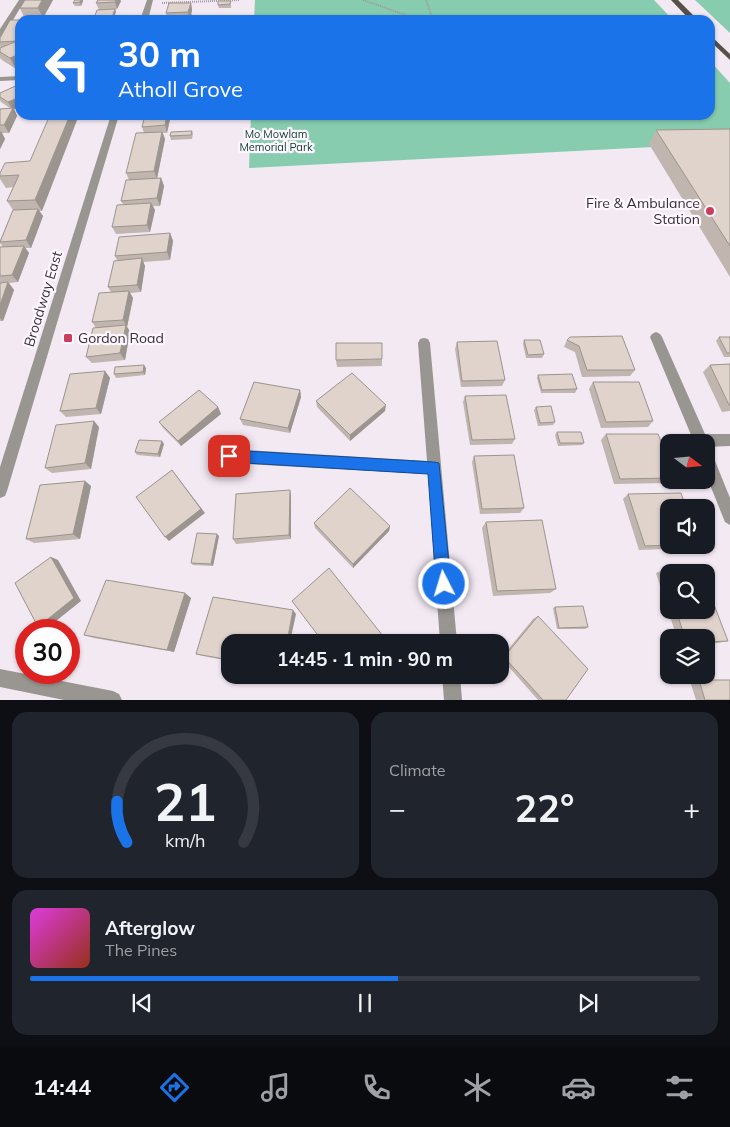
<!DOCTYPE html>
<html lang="en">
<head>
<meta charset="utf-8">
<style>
	:root { --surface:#171b24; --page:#20242c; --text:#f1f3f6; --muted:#9ea1a6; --line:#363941; --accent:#1a73e8 }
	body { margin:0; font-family:Mulish,sans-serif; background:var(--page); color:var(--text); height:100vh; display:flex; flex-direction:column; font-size:19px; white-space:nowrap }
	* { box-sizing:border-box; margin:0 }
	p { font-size:16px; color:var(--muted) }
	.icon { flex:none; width:28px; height:28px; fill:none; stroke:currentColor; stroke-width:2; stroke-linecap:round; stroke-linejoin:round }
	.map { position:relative; height:700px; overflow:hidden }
	.side { display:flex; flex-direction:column; gap:12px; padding:12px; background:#0d0f14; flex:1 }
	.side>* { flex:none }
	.banner { position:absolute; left:15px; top:15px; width:700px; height:105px; border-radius:15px; box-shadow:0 1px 4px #0004; background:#1a73e8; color:#fff; overflow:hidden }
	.needle { width:32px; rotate:106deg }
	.buttons { position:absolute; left:660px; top:434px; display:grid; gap:10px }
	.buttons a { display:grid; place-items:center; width:55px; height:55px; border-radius:10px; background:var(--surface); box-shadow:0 1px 4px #0004; font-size:25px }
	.speed { position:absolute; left:15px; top:619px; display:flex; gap:10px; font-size:25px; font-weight:700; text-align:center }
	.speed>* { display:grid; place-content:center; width:65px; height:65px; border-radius:50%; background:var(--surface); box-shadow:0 1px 4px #0004; line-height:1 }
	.speed .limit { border:8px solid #d22; background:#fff; color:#111 }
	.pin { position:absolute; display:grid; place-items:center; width:42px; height:42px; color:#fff; margin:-21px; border-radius:10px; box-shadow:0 2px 8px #0006 }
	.me { position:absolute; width:55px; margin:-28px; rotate:355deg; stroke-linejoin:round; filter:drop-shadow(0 0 4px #0008) }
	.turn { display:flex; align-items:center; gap:18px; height:105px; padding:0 20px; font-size:22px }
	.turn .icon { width:65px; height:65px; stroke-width:2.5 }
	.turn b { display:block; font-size:35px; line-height:42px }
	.big { font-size:38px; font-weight:700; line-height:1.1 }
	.side .widget { flex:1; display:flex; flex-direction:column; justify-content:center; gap:8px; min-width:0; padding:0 18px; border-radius:15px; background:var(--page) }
	.side .dial { align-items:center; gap:0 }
	.dial svg { height:130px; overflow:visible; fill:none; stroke:var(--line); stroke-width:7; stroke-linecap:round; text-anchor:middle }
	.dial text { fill:var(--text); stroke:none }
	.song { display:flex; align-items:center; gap:15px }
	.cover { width:60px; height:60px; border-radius:8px; background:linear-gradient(135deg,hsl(300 70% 55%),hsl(10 70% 35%)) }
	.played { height:5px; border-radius:2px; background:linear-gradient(90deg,var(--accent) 55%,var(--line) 55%) }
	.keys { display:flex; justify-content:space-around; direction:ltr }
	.heat { display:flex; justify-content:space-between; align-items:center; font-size:28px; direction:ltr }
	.side .tiles { flex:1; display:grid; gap:12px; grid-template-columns:1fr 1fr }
	.widget:last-child { grid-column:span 2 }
	.trip { position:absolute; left:221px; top:634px; width:288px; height:50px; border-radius:15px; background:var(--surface); box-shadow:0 1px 4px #0004; font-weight:700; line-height:50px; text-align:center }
	.dock { display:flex; height:80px; justify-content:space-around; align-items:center; background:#090b0e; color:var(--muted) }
	.dock .icon { width:35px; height:35px }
	.dock .on { color:var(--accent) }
	.dock b { font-size:22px; color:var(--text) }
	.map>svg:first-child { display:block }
</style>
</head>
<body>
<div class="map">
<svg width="730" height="700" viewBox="0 0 730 700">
	<rect width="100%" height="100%" fill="#f3e9f3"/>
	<g fill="#87ccae">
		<polygon points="255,0 654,0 673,20 254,20"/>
		<polygon points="695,0 730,0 730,33"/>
		<polygon points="710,61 730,83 730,143 249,168 251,115 710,115"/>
	</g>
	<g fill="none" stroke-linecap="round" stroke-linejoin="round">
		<g stroke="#a19aa1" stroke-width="2" stroke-dasharray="1 1" stroke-linecap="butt">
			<polyline points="363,0 420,20"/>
			<polyline points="426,0 432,17 430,20"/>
			<polyline points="162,3 240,0"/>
		</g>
		<g fill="#999691" fill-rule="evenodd">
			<polygon points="19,0 25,0 4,35 0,37 0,29"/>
			<polygon points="147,0 153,0 148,20 140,20"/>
			<polygon points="20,76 20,80 0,81 0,77"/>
			<polygon points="111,115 119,115 7,491 5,496 0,498 0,467"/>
			<polygon points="656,332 660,334 662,337 705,434 730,434 730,446 706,447 706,442 694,442 650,337 652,334"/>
			<polygon points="424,338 428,339 430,343 457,642 440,642 428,474 229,463 224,461 222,456 224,451 229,449 427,461 418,343 420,339"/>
			<polygon points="706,449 711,451 730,498 730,525 725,522 706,475"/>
			<polygon points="0,669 113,691 119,694 122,700 64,700 0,687"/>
			<polygon points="442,675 460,675 462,700 444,700"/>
		</g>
		<g fill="#555048" fill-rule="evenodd">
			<polygon points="671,0 678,0 698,20 690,20"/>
			<polygon points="710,35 730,54 730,60 710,41"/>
		</g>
	</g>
	<g fill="#c0b5af">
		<polygon points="25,0 53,0 43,18 40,18 40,20 20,20 24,17 20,8"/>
		<polygon points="98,0 120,0 121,1 117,9 115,10 116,12 94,18 99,10 96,3"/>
		<polygon points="83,1 81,6 75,6 73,3"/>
		<polygon points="191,3 192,10 191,15 168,20 166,13"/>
		<polygon points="231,4 231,8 219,8 218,5"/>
		<polygon points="20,20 16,69 2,60 0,58 0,48 1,47 0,46 0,38"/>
		<polygon points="20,84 20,107 14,109 17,116 9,133 2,133 5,139 0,149 0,109 10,108 1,102 0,100 0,93"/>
		<polygon points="170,119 167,133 163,133 165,139 157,178 161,178 164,186 160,206 153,206 155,210 150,232 116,234 112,227 123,204 121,201 129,180 126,173 144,133 142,127"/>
		<polygon points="730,129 730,277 649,144 656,130"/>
		<polygon points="192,131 193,134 192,139 171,140 170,136"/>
		<polygon points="30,161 42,211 39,211 43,216 31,248 25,248 29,253 18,282 9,283 14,290 3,321 0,321 0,247 3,247 0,243 0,241 13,210 7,201 14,187 6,188 0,179 0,173"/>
		<polygon points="170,233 173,241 170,260 143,262 145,266 141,292 130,293 133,298 127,327 130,332 125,360 92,363 86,357 96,328 92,322 111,292 108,287 117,260 115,256"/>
		<polygon points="719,337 730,337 730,357 724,357 716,341"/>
		<polygon points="524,340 544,354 542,358 526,358 523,344"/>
		<polygon points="567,340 635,370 630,376 582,377 575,352 564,347"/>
		<polygon points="457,342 505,380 502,386 461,387 455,349"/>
		<polygon points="382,359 382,366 337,367 336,360"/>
		<polygon points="730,364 730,411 722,412 703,372 710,365"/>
		<polygon points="146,368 145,375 116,378 114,374"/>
		<polygon points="105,371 110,378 101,414 66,417 60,411"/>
		<polygon points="538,375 577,389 575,393 541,393 537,378"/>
		<polygon points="593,382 653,421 648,427 601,428 589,389"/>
		<polygon points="300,390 301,397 290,433 243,425 240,419"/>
		<polygon points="465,396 515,439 512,444 470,445 463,402"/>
		<polygon points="316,401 385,411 350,441 317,407"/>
		<polygon points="218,407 221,414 181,446 163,428 159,422"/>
		<polygon points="536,407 555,422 553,425 538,426 534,410"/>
		<polygon points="99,427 91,469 52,473 45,468"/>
		<polygon points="557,432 584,443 582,445 558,446 555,435"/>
		<polygon points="606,434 669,461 669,480 672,480 668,483 614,484 601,440"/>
		<polygon points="164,444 160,457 137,455 135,452"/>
		<polygon points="474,456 524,508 520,513 480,514 472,462"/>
		<polygon points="85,481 91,486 80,539 34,543 26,539"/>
		<polygon points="628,494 669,545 698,545 692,548 639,550 623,499"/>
		<polygon points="291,495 291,539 236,544 233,539"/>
		<polygon points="486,522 556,589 550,593 493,596 482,528"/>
		<polygon points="314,523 390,526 389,531 353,568 315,528"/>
		<polygon points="219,536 213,566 193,565 191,563"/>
		<polygon points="663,570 669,572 669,610 706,610 728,641 718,643 706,644 706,638 677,638 656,573"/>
		<polygon points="191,598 174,652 94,638 84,635"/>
		<polygon points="555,607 588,627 585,629 557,629 553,608"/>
		<polygon points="296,614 230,642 230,661 203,656 196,654"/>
		<polygon points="538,616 566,700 538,700 501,658 533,619"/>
		<polygon points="699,680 730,700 696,700 690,681"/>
	</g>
	<g fill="#9c948e">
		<polygon points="42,0 53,0 43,18 38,8"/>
		<polygon points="81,0 83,0 83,1 81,6 80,2"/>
		<polygon points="116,0 120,0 121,1 117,9 115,2"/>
		<polygon points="191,3 192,10 190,19 188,12"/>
		<polygon points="115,9 116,12 113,20 111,20"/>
		<polygon points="20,54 20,68 16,69 10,58"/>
		<polygon points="20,97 20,107 14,109 17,116 9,133 4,125 12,109 8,102"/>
		<polygon points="70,115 79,115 42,211 35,200"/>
		<polygon points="167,115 169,115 170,119 167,133 165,125"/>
		<polygon points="1,131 5,139 0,149 0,132"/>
		<polygon points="162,132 165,139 157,179 154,171"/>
		<polygon points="161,178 164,186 160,206 157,198"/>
		<polygon points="151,203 155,210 150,232 147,225"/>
		<polygon points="38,209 43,216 31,248 26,240"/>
		<polygon points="170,233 173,241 170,260 167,252"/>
		<polygon points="24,246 29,253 18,282 12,275"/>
		<polygon points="142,258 145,266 141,292 137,285"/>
		<polygon points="8,282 14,290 3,321 0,318 0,305"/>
		<polygon points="129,291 133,298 127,327 123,320"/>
		<polygon points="126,325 130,332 125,360 120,353"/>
		<polygon points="144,365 146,368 145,375 143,372"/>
		<polygon points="105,371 110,378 101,414 96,408"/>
		<polygon points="300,390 301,397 290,433 288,428"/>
		<polygon points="386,405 385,411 350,441 350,435"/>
		<polygon points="218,407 221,414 181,446 178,441"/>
		<polygon points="94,421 99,427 91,469 85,463"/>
		<polygon points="162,441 164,444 160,457 158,454"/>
		<polygon points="172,470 205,513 169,541 165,537"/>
		<polygon points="85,481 91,486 80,539 73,534"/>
		<polygon points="290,490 291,495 291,539 289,535"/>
		<polygon points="390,526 389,531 353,568 353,564"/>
		<polygon points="217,534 219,536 213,566 211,564"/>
		<polygon points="51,557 58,560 81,601 46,629 38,627"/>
		<polygon points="185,593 191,598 174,652 167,650"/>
		<polygon points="293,610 296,614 290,642 287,642"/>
	</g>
	<g fill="#dfd3cb" stroke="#9c948e">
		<polygon points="25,0 42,0 38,8 20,8"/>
		<polygon points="75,0 81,0 80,2 73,3"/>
		<polygon points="98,0 116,0 115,2 96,3"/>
		<polygon points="218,1 231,1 230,4 218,5"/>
		<polygon points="169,3 191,3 188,12 166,13"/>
		<polygon points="115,9 112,17 94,18 97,10"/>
		<polygon points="192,15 191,20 168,20 169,16"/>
		<polygon points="39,16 37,20 20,20 22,17"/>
		<rect x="199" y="16" width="11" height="3"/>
		<polygon points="112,17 111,20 92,20 93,18"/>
		<polygon points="10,20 20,20 20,41 19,42 20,43 20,54 10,58 0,52 0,48 17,41 0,42 0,38"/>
		<polygon points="20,84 20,97 8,102 0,97 0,93"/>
		<polygon points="13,108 4,125 0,125 0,109"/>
		<polygon points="50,115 70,115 35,200 7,201 19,175 0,176 0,173 5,163 30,161"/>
		<polygon points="145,115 167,115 165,125 142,127"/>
		<polygon points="730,129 730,246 656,130"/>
		<polygon points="192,131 191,135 170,136 171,132"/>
		<polygon points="162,132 154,171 126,173 136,133"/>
		<polygon points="161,178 157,198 121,201 126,180"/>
		<polygon points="151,203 147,225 112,227 117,205"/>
		<polygon points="38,209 26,240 0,242 13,210"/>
		<polygon points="170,233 167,252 115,256 119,237"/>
		<polygon points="24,246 12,275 0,276 0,247"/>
		<polygon points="142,258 137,285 108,287 114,261"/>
		<polygon points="8,282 0,305 0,283"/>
		<polygon points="129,291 123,320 92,322 99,293"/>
		<polygon points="126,325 120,353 86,357 93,328"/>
		<polygon points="622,336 635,370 587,370 579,346 567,340 570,337"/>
		<polygon points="719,337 730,337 730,353 727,353"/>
		<polygon points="524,340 540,340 544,354 528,355"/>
		<polygon points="497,341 505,380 462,381 457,342"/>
		<polygon points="336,343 382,343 382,359 336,360"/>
		<polygon points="730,364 730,405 729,405 710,365"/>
		<polygon points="144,365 143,372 114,374 115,367"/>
		<polygon points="105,371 96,408 60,411 70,374"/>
		<polygon points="352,373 386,405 350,435 316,401"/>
		<polygon points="572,374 577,389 542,390 538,375"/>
		<polygon points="254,382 300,390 288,428 240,419"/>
		<polygon points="593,382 639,382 653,421 606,422"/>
		<polygon points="199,390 218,407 178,441 159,422"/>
		<polygon points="506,395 515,439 472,440 465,396"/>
		<polygon points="551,406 555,422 540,423 536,407"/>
		<polygon points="94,421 85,463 45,468 56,425"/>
		<polygon points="557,432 581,432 584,443 560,443"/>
		<polygon points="606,434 658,434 669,461 669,478 620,479"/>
		<polygon points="139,440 162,441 158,454 135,452"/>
		<polygon points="514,455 524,508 482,509 474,456"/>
		<polygon points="172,470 201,509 165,537 136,497"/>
		<polygon points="85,481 73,534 26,539 40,485"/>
		<polygon points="350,488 390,526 353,564 314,523"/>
		<polygon points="290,490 289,535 233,539 236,494"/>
		<polygon points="681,493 686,508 669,508 669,545 671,545 645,546 628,494"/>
		<polygon points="542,520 556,589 497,591 486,522"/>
		<polygon points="197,533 217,534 211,564 191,563"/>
		<polygon points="51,557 74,598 38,627 15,583"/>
		<polygon points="329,568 387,641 385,642 323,642 292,601"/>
		<polygon points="700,569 702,572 669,572 669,588 663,570"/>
		<polygon points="106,580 185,593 167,650 84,635"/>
		<polygon points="706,584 728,641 706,642 706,638 685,638 676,610 706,610"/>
		<polygon points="213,597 293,610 287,642 230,642 230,660 196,654"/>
		<polygon points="583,606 588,627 559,628 555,607"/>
		<polygon points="538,616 588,669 566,700 543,700 504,657"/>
		<polygon points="347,675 354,675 350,679"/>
		<polygon points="699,680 730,680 730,700 705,700"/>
	</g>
	<polygon fill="#1a73e8" stroke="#114b97" points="229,450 434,462 439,463 451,584 449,590 444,592 438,590 436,584 428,474 229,462 224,460 222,456 224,451"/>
	<g fill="#cb3c5d" stroke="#fff7ff" stroke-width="2">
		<circle cx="710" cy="211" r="5"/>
		<rect x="63" y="333" width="10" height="10" rx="2.5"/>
	</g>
	<g text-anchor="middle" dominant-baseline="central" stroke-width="4.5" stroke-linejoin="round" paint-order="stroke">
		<g font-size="11" fill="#0f402e" stroke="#fff7ff">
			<text x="276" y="134">Mo Mowlam<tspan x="276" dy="13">Memorial Park</tspan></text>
		</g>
		<g font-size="14" fill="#332f33" stroke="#fff7ff" text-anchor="end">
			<text x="700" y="203">Fire &amp; Ambulance<tspan x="700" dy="16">Station</tspan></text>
			<text x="78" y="338" text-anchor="start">Gordon Road</text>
		</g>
		<g font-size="14" fill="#332f33" stroke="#fff7ff">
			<text transform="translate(43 299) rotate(-73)">Broadway East</text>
		</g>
	</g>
</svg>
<div class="buttons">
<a><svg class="needle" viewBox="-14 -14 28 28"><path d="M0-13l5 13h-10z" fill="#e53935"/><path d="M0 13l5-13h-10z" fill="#9ea1a6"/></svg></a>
<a><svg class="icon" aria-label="sound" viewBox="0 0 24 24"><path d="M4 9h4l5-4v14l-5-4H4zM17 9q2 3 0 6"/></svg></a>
<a><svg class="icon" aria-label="search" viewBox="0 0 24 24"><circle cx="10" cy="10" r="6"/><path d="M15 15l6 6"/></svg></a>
<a><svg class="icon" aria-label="layers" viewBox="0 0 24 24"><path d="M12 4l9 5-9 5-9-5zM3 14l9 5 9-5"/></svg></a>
</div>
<div class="speed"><div class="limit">30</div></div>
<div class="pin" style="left:229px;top:456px;background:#d93025"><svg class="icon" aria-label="arrive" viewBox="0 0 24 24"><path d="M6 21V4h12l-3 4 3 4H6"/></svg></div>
<svg class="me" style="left:444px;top:584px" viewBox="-20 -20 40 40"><circle r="17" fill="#1a73e8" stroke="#fff" stroke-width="3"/><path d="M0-11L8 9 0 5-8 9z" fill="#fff"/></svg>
<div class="trip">14:45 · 1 min · 90 m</div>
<div class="banner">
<div class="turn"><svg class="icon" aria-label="left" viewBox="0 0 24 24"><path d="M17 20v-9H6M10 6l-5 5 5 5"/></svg><div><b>30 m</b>Atholl Grove</div></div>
</div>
</div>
<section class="side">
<div class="tiles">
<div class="widget dial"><svg viewBox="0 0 100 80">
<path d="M14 69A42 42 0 1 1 86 69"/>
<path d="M14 69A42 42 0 0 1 8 44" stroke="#1a73e8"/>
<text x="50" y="56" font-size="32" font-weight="700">21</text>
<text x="50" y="72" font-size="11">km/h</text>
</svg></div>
<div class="widget"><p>Climate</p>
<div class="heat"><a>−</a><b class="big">22°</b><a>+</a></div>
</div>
<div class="widget">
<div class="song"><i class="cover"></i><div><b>Afterglow</b><p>The Pines</p></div></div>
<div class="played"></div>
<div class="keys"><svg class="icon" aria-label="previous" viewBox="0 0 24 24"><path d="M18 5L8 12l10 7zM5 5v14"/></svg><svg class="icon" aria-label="pause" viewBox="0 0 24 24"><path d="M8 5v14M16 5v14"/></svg><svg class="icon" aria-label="next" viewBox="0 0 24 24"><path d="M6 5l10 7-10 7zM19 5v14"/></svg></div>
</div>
</div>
</section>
<nav class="dock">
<b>14:44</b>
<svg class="icon on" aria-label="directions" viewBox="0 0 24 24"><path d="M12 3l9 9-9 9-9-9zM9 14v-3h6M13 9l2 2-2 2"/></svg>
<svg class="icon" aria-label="music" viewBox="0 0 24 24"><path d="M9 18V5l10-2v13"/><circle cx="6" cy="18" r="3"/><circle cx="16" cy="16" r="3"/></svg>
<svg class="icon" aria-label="phone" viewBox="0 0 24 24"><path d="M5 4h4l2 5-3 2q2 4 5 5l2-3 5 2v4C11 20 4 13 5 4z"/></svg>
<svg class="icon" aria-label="climate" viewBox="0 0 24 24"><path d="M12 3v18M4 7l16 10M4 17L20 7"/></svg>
<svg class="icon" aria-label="car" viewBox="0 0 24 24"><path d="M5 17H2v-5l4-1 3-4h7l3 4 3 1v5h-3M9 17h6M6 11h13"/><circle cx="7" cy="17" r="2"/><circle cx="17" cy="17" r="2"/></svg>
<svg class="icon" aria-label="filters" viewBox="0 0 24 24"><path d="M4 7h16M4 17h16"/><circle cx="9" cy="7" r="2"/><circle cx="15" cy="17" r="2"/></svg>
</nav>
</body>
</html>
